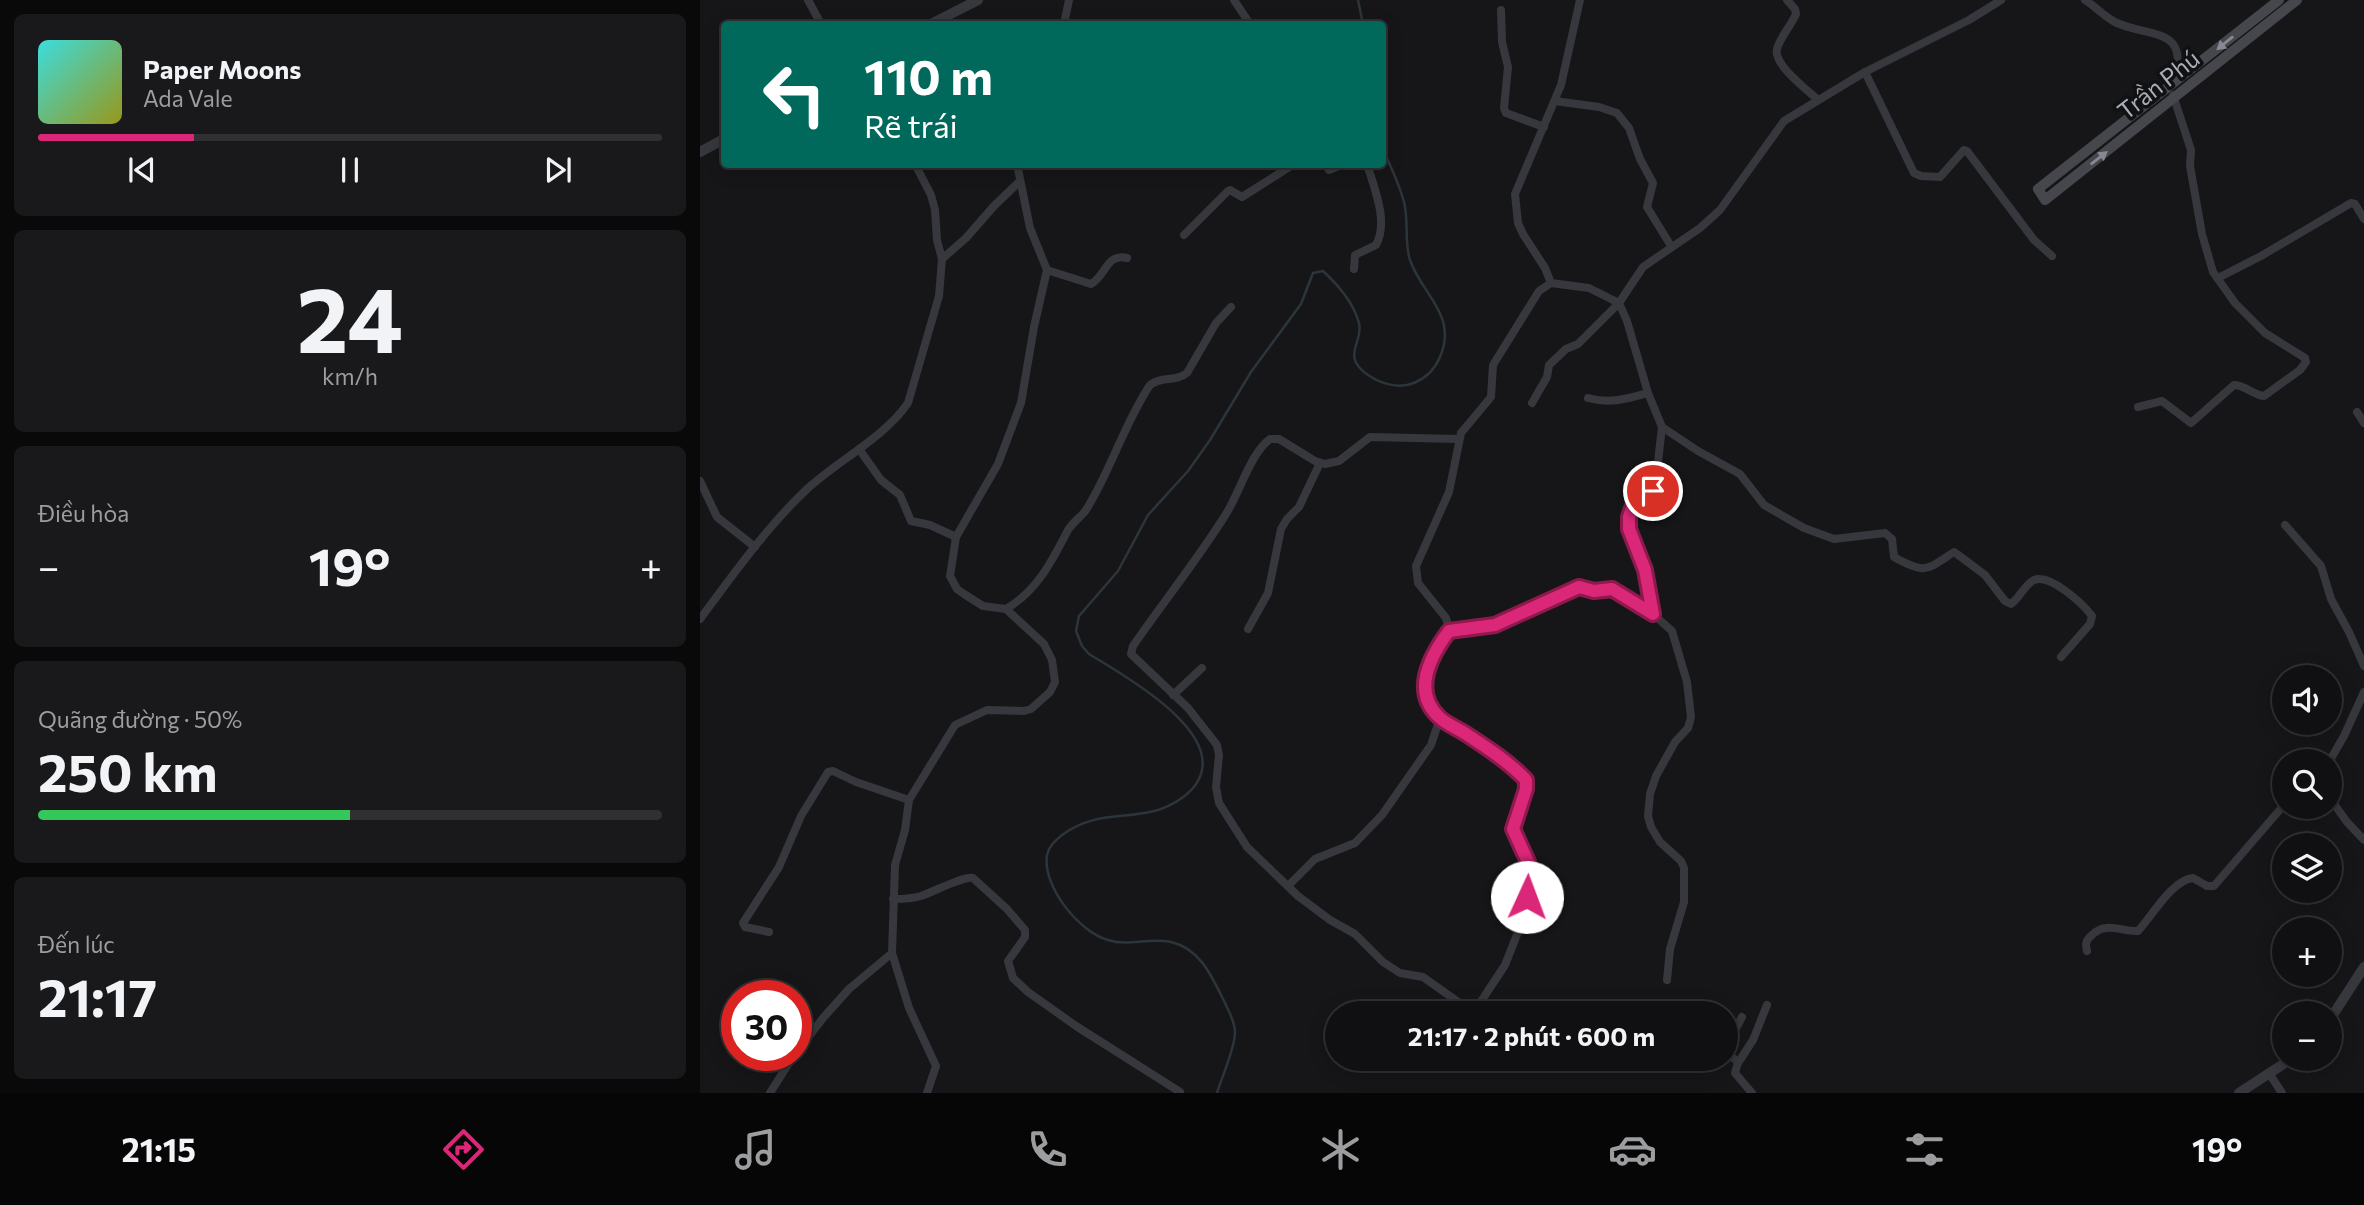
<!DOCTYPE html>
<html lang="vi">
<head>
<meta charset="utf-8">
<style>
	:root { --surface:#101012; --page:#19191b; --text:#f1f3f6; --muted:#9c9d9f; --line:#303032; --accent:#db2777 }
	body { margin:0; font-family:Commissioner,sans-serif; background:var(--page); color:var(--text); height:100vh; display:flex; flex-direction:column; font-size:26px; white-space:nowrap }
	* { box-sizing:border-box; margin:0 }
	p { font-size:23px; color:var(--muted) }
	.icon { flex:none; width:38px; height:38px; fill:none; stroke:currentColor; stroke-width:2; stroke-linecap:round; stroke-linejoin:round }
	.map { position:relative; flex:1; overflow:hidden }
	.sheet { display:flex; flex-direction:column; gap:14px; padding:14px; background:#09090a; width:700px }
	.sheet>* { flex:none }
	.top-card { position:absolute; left:21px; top:21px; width:665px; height:147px; border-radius:7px; box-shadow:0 4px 18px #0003,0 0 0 2px var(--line); background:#00695c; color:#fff; overflow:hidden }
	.fabs { position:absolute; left:1572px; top:665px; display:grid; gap:14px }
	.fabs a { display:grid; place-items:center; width:70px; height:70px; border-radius:50%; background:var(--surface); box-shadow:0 4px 18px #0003,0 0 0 2px var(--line); font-size:35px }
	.speed { position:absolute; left:21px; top:980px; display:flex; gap:14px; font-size:35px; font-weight:700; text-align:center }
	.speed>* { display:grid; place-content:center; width:91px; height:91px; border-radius:50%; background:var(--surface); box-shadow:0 4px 18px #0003,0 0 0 2px var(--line); line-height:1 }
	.speed .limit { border:10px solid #d22; background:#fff; color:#111 }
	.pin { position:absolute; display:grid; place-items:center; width:60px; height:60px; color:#fff; margin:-30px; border:4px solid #fff; border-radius:50%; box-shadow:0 2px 7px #0007 }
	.me { position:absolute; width:77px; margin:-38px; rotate:2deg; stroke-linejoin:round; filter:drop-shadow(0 0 5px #0008) }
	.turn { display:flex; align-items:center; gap:24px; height:147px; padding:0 28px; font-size:32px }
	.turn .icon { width:91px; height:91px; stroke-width:2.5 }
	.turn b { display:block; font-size:49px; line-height:60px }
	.big { font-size:52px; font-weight:700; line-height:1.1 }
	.sheet .card { flex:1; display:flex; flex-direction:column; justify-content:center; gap:10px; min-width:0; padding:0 24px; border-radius:10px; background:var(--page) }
	.sheet .dial { align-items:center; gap:0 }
	.dial b { font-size:91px; line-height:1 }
	.song { display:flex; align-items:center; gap:21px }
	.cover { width:84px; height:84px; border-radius:10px; background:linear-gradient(135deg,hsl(180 70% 55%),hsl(60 70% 35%)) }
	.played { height:7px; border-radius:4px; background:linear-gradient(90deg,var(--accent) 25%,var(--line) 25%) }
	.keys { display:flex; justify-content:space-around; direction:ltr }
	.heat { display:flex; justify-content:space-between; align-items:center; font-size:38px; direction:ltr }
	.charge { height:10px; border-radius:5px; background:linear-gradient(90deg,#34c759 50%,var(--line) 0) }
	.trip { position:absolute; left:625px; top:1001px; width:413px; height:70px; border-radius:35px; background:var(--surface); box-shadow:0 4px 18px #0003,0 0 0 2px var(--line); font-weight:700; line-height:70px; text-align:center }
	.tab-bar { display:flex; height:112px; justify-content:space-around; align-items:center; background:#060607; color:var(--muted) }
	.tab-bar .icon { width:49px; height:49px }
	.tab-bar .active { color:var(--accent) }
	.tab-bar b { font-size:32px; color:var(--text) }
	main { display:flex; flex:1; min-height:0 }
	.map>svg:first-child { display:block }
</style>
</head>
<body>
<main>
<section class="sheet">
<div class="card">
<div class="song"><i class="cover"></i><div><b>Paper Moons</b><p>Ada Vale</p></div></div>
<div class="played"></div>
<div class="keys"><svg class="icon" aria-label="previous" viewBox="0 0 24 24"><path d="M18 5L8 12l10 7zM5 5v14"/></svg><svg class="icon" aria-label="pause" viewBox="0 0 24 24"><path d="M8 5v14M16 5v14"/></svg><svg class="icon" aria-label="next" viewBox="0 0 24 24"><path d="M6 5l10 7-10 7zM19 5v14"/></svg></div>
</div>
<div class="card dial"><b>24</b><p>km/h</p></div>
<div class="card"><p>Điều hòa</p>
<div class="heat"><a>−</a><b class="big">19°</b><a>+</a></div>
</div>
<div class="card"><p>Quãng đường · 50%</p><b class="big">250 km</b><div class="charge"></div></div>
<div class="card"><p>Đến lúc</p><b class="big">21:17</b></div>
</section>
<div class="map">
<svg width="1664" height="1093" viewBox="0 0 1664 1093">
	<rect width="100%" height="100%" fill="#161618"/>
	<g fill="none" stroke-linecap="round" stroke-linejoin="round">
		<g stroke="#2c353c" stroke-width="2.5">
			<polyline points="658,0 663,24"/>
			<path d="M517 1093C522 1076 535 1049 535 1032 535 1022 529 1012 525 1003 512 977 501 949 471 942 450 937 428 947 408 940 379 932 342 886 347 855 349 846 355 841 362 835 395 811 422 820 458 810 473 805 492 794 499 779 523 730 423 675 389 654L382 646 376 631 379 616 418 571 448 515 488 471 510 440 551 372 601 304 613 273 623 271C639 286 653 302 659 323 664 342 640 356 668 375 681 384 699 389 714 383 726 378 735 369 740 357 758 315 722 295 710 260 704 241 709 221 704 202 699 183 690 165 682 147"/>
		</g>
		<g stroke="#37383d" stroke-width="8">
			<polyline points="108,0 121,24"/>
			<polyline points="534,0 550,24"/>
			<path d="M1087 0 1095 9 1096 14C1091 26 1080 37 1077 49 1073 64 1106 89 1117 99"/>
			<path d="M1385 0C1396 7 1406 18 1417 23 1452 38 1490 27 1474 82"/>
			<polyline points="801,10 802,42 808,67 804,108 806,113 844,127"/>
			<polyline points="364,24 369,0"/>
			<polyline points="1165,72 1214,173 1221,176 1240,177 1264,150 1267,151 1334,240 1352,256"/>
			<polyline points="855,101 899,107 917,113 929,128 940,159 953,183 947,207 971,246"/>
			<polyline points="625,164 629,170 644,164"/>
			<polyline points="484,235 528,191 530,190 542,197 594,164"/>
			<polyline points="242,259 266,238 294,206 319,182"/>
			<path d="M654 269 655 255 676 245C689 221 674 188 667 164"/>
			<path d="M347 270 391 284C406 276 406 253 427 258"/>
			<polyline points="1518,278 1561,256 1651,203 1655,204 1664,219"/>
			<polyline points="851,283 845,268 823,234 818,223 815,194 861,85 880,0"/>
			<path d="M888 398C910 404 927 399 948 393"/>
			<path d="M832 403 847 377 849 365 866 349 878 344 919 303 927 321 948 393 962 427 955 488 949 496 931 508C922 529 940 550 945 571 949 585 950 600 953 614"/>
			<path d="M1438 407 1462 401 1491 423 1534 385C1545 385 1553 395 1564 396L1600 370 1606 362 1605 358 1565 333 1535 303 1513 272 1502 234 1490 166 1491 150 1473 95"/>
			<polyline points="1657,412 1664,423"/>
			<path d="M962 427 998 451 1040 474 1064 505 1104 528 1134 539 1185 533 1192 539 1194 557C1226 575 1226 570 1254 552L1257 554 1285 575 1305 601 1311 604C1320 598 1324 585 1334 580 1350 573 1383 604 1392 616L1390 624 1361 657"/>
			<path d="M759 439 670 437 639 461 625 464 615 461 579 439H570C550 454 540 492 526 514 498 559 464 601 433 646L431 654 488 708 517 745 519 755 516 787 519 803 547 847 598 896 630 920 655 934 683 962 700 973 723 977 771 1011 780 1003 805 965 826 912 828 862 813 829 827 782 824 778C805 764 787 748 768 735 759 729 748 725 739 718 710 693 731 655 749 630L746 618 718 583 716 566 749 492 761 433 791 397 793 365 839 291 851 283 889 288 919 303 943 267 1000 228 1020 210 1084 121 1165 72 1269 20 1301 0"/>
			<polyline points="159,449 181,480 200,495 211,521 230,525 256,537"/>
			<polyline points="0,481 17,517 55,547"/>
			<polyline points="1585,525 1621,566 1631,599 1649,632 1664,666"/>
			<path d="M306 609C337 591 352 561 368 530 373 522 381 517 386 510 411 470 424 424 450 385 461 376 476 382 487 373L516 323 531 307"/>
			<path d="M0 619C33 575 66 528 106 490 137 461 184 438 208 403L239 296 242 259 237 240 235 210 231 195 215 164"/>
			<polyline points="548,629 568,593 581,529 587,519 599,507 620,463"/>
			<polyline points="749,630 800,623 879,587 894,591 912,589 953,614 972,631 987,682 991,717 988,728 975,742 956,776 950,794 948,816 951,827 960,842 981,861 984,868 984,902 970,949 967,980"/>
			<polyline points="473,695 502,668"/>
			<polyline points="1629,762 1644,736 1664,692"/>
			<polyline points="1629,797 1647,822 1664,840"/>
			<polyline points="588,886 615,859 655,843 682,815 731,745 740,718"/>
			<path d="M193 899C202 899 211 899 221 896 233 892 263 876 273 878L307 909 325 930V937L308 961 313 978 328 992 376 1026 480 1092"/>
			<polyline points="69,932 45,927 43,923 79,867 101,816 128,772 133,771 156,782 209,800"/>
			<path d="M1387 951C1385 943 1386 940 1392 935 1406 921 1422 932 1438 931 1452 916 1472 880 1493 878L1507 886H1514L1584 805"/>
			<polyline points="1026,1047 1042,1017"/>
			<polyline points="1026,1052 1038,1062 1035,1073 1052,1093"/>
			<polyline points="96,1053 123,1018 149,989 192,953"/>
			<polyline points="1038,1063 1053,1040 1067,1005"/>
			<polyline points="1569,1073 1582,1093"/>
			<polyline points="70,1093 94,1055"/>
			<polyline points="227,1093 236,1066 209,1008 192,953 195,865 205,830 209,800 255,725 287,710 324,711 331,709 350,692 355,682 352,660 344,644 306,609 283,606 264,594 257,589 250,576 256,537 298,464 321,403 334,327 347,270 330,228 317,164"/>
		</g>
		<g stroke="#37383d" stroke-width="10">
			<polyline points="231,24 278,0"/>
			<polyline points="0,152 24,139"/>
			<polyline points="1629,1021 1664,967"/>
			<polyline points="1539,1093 1591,1059"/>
		</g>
		<polyline stroke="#45474d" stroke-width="10" points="1579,0 1338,189 1345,200 1597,0"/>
	</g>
	<defs><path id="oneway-solid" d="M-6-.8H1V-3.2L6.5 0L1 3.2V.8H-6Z" transform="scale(1.75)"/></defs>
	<g fill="#858993">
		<use href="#oneway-solid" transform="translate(1525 43) rotate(141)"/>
		<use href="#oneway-solid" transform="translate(1399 158) rotate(-38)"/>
	</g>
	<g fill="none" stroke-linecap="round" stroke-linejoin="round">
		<g stroke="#8e194d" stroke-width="18">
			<path id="route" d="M827 897 828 862 813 829 826 789V780C809 762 786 747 766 734 757 728 746 724 739 717 711 691 731 655 749 631L795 625 879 587 894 591 912 589 953 614 945 570 929 529V517L932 508 953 491"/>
		</g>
		<use href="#route" stroke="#db2777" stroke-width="12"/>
	</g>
	<g text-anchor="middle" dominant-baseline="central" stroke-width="7" stroke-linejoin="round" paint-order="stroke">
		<g font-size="24" fill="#a8adb8" stroke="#111113">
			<text transform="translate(1458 84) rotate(-38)">Trần Phú</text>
		</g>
	</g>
</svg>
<div class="fabs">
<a><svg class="icon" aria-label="sound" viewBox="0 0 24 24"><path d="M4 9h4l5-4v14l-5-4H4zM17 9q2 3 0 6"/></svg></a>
<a><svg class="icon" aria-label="search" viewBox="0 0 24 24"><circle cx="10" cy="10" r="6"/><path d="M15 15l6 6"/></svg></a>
<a><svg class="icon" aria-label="layers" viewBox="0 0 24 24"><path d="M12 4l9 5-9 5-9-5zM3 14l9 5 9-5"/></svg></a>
<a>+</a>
<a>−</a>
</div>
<div class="speed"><div class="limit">30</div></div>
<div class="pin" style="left:953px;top:491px;background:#d93025"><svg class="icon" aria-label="arrive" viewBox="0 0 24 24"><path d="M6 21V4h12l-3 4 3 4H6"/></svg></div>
<svg class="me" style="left:827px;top:897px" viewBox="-20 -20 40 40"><circle r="19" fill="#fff"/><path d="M0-13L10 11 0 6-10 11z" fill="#db2777"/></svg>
<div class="trip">21:17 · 2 phút · 600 m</div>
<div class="top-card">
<div class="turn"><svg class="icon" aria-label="left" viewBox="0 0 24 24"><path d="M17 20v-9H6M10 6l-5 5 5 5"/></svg><div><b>110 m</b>Rẽ trái</div></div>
</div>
</div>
</main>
<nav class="tab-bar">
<b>21:15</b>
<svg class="icon active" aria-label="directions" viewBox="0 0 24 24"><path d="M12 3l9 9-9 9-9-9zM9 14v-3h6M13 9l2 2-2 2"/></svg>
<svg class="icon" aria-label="music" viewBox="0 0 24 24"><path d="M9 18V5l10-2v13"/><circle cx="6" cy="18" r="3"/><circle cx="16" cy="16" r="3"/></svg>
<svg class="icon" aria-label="phone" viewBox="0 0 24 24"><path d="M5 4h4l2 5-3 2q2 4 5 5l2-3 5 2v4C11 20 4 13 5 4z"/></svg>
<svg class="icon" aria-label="climate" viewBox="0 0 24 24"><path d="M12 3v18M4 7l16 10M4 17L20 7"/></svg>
<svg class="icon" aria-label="car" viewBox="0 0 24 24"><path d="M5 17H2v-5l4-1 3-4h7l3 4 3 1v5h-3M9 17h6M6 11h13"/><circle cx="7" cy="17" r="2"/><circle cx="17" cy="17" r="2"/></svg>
<svg class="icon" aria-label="filters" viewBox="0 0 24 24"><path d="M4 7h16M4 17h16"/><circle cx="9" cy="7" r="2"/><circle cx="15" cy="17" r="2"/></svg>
<b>19°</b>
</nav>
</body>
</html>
